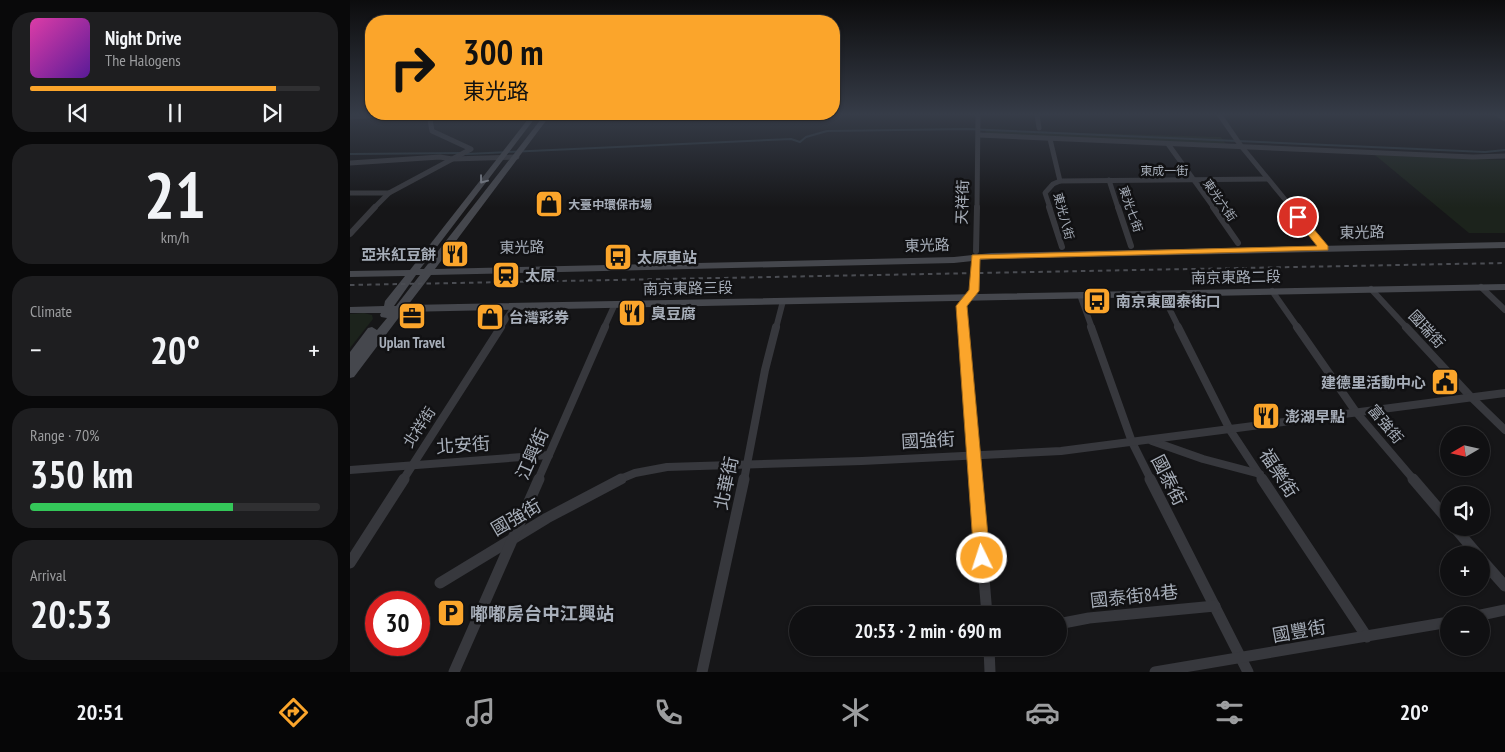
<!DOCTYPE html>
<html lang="en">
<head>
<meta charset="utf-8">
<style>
	:root { --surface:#101012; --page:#1e1e20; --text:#f1f3f6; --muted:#9c9d9f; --line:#303032; --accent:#fba52b }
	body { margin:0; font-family:"PT Sans Narrow","Noto Sans TC",sans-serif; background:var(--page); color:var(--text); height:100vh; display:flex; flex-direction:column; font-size:19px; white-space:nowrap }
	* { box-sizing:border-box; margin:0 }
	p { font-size:16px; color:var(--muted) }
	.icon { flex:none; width:28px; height:28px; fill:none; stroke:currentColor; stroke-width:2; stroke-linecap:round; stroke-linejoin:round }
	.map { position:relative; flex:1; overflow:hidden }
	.drawer { display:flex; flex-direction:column; gap:12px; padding:12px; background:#09090a; width:350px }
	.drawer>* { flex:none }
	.top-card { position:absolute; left:15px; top:15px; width:475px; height:105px; border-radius:20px; box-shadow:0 1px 4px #0004,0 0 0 1px var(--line); background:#fba52b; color:#111; overflow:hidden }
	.needle { width:32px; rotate:261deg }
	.fabs { position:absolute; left:1090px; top:426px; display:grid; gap:10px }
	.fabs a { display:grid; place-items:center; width:50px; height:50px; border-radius:50%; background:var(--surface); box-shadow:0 1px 4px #0004,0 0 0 1px var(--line); font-size:25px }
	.speed { position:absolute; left:15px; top:591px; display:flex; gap:10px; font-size:25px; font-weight:700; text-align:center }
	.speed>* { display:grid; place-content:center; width:65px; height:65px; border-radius:50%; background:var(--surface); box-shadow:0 1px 4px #0004,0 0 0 1px var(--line); line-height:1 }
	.speed .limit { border:8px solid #d22; background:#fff; color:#111 }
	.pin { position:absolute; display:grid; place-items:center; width:42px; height:42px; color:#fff; margin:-21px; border:2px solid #fff; border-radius:50%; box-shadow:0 1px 5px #0007 }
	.me { position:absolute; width:55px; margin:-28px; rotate:356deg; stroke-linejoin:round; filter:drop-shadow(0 0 4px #0008) }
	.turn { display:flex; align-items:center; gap:18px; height:105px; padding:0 15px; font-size:22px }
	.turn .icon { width:65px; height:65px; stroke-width:2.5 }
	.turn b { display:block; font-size:35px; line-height:42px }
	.big { font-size:38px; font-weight:600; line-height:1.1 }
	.drawer .card { flex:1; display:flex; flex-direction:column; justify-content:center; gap:8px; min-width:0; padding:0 18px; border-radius:20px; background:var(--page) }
	.drawer .dial { align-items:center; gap:0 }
	.dial b { font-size:65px; line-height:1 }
	.song { display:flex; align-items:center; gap:15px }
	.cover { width:60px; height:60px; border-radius:8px; background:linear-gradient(135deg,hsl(320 70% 55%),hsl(270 70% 35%)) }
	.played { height:5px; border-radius:2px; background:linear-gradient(90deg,var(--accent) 85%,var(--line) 85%) }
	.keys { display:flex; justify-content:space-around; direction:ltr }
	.heat { display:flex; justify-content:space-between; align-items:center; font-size:28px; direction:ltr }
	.charge { height:8px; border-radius:4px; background:linear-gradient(90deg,#34c759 70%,var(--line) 0) }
	.trip { position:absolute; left:439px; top:606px; width:278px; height:50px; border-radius:25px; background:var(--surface); box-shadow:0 1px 4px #0004,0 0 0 1px var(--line); font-weight:600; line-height:50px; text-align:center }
	.menu { display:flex; height:80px; justify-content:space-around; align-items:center; background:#060607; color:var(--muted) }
	.menu .icon { width:35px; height:35px }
	.menu .current { color:var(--accent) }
	.menu b { font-size:22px; color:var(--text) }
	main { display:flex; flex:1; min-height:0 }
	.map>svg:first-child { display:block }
</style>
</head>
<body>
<main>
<section class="drawer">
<div class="card">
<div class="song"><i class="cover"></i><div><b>Night Drive</b><p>The Halogens</p></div></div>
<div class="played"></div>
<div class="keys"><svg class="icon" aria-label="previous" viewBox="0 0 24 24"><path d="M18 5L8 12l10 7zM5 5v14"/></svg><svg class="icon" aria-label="pause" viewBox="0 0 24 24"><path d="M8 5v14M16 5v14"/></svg><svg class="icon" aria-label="next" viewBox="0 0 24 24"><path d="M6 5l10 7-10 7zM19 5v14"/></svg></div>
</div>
<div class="card dial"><b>21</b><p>km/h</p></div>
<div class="card"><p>Climate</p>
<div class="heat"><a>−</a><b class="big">20°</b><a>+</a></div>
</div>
<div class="card"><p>Range · 70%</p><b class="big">350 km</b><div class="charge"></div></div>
<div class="card"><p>Arrival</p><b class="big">20:53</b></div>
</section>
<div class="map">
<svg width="1155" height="672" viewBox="0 0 1155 672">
	<rect width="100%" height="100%" fill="#161618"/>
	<g fill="#1c231c">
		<polygon points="635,130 871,137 876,144 636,134"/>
		<polygon points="1025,155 1155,160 1155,233 1119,233"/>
		<polygon points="14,313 22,315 23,319 0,348 0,314"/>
	</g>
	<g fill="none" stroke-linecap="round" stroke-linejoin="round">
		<g stroke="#2b363d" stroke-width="2">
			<polyline points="0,154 111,153"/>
			<polyline points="116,154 441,139 450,142 456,137 477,131 617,129 1135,152 1155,150"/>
		</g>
		<g stroke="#37383d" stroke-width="5">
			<polyline points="687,114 689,128"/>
			<polyline points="869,114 891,146 942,208"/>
			<polyline points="1147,114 1155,119"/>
			<polyline points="0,117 46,114"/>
			<polyline points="629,135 1123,157 1155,156"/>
			<polyline points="818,144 864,208"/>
			<polyline points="0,163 90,157 102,159 167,157"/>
			<polyline points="759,180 768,208"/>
			<polyline points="710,181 918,179"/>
			<polyline points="0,193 39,193"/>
			<polyline points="24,208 39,193 121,149 82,131 79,114"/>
			<polyline points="627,208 628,114"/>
			<polyline points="700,208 695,193 703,184 710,181 700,139"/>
		</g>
		<g stroke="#37383d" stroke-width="6">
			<polyline points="699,207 712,247"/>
			<polyline points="768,207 781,246"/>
			<polyline points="863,207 888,243"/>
			<polyline points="941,207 975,248"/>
			<polyline points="0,234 25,207"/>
			<polyline points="626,251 627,207"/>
			<polyline points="1131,287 1155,310"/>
			<polyline points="1021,289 1057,328"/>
			<polyline points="922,291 948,328"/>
			<polyline points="812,294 829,328"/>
			<polyline points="730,295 742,328"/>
			<polyline points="150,328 164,307"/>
			<polyline points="254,328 265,304"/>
			<polyline points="426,328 433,301"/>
			<polyline points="613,328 611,306 624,291 625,257"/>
		</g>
		<g stroke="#37383d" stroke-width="8">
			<polyline points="613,327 626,480"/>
			<polyline points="741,327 782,442 801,480"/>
			<polyline points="828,327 880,430 913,480"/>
			<polyline points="947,327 1006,412 1064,480"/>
			<polyline points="1056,327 1121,397 1155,430"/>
			<polyline points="802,441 853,459 910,474"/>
			<polyline points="0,470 199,455"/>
			<polyline points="53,480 151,327"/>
			<polyline points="188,480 255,327"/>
			<polyline points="268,480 285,473 317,467 512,461 711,451 1155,393"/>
			<polyline points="394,480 415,370 426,327"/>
		</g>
		<g stroke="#37383d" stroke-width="11">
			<polyline points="626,479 637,615"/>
			<polyline points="800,479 898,672"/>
			<polyline points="912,479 1017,637"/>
			<polyline points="1063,479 1099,521"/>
			<polyline points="1105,528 1128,555"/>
			<polyline points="1131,559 1155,586"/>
			<polyline points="0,563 54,479"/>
			<polyline points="90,583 197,518 271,479"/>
			<polyline points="1131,615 1155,610"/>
			<polyline points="708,624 739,618 865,606"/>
			<polyline points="639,648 640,672"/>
			<polyline points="104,672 189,479"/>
			<polyline points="352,672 394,479"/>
			<polyline points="805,672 1099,622"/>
		</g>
		<path fill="#45474d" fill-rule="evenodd" d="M182 114H188L70 269H74L195 114H201L85 269 604 257 641 253 1155 242V248L641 259 604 263 81 275 58 305 1155 284V290L53 312 4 377 0 378V352L18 328 22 327 27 330 37 318 31 317 30 315 31 313H0V307L34 306 35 301 55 276 0 277V271L60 270ZM66 275H70L46 306H44Z"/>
		<polyline stroke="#4a4c52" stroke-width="2" stroke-dasharray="4.5 4" stroke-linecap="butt" points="0,285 1155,263"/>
	</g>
	<defs><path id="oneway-chevron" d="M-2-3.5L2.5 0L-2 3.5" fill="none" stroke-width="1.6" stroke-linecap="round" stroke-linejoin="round" transform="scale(1.25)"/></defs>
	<use stroke="#858a93" href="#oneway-chevron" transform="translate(133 180) rotate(127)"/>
	<linearGradient id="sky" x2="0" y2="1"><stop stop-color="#0c0c0d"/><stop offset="0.55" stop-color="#363c48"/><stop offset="1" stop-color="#363c48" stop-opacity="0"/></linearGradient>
	<rect width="1155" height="208" fill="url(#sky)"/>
	<polygon fill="#fba52b" stroke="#a36b1c" points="948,214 952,215 978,246 978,250 630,259 629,291 617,306 640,558 638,563 632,565 627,563 624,558 606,306 619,290 622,255 967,246 944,217"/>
	<defs>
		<g id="shop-square" transform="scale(1.4375)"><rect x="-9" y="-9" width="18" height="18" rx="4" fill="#fba52b" stroke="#111113"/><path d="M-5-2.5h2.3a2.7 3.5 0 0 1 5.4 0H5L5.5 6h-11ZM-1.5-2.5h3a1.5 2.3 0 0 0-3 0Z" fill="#111"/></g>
		<g id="restaurant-square" transform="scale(1.4375)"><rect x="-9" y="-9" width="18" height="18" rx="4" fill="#fba52b" stroke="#111113"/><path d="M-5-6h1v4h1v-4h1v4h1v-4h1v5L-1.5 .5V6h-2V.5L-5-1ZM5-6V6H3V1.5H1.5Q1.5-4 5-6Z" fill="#111"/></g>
		<g id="bus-square" transform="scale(1.4375)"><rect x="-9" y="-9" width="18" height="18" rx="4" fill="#fba52b" stroke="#111113"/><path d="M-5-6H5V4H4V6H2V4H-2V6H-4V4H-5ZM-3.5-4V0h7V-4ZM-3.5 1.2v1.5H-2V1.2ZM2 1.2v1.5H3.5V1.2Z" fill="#111"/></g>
		<g id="station-square" transform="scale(1.4375)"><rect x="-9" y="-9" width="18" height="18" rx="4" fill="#fba52b" stroke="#111113"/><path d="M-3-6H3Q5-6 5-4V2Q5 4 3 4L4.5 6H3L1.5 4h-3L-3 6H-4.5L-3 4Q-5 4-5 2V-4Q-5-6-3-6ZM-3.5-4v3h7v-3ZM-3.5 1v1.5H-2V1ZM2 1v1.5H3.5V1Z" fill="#111"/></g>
		<g id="office-square" transform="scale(1.4375)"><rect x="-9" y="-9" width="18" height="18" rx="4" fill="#fba52b" stroke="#111113"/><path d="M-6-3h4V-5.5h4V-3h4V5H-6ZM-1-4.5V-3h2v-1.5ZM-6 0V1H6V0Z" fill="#111"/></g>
		<g id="civic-square" transform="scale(1.4375)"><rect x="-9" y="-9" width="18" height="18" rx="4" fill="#fba52b" stroke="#111113"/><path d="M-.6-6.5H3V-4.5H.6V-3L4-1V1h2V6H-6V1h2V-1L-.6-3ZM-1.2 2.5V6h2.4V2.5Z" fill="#111"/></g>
		<g id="parking-square" transform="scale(1.4375)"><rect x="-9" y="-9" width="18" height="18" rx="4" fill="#fba52b" stroke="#111113"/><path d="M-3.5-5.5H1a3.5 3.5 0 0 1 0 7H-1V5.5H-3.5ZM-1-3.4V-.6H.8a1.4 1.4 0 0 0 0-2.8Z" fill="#111"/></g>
	</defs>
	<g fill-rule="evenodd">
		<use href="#shop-square" x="199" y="204"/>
		<use href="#restaurant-square" x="105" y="254"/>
		<use href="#bus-square" x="268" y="257"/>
		<use href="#station-square" x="156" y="275"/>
		<use href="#bus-square" x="747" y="301"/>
		<use href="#restaurant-square" x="282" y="313"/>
		<use href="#office-square" x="62" y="316"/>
		<use href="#shop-square" x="140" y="317"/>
		<use href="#civic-square" x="1095" y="382"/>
		<use href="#restaurant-square" x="916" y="416"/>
		<use href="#parking-square" x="101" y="613"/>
	</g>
	<g text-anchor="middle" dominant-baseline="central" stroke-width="5" stroke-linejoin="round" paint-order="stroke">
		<g font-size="12" fill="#a7aeb9" stroke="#111113">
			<text x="814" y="170">東成一街</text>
			<text transform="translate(870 200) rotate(55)">東光六街</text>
			<text transform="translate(781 209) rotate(71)">東光七街</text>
			<text transform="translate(714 216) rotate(75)">東光八街</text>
		</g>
		<g font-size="12" font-weight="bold" fill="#a7aeb9" stroke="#111113" text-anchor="start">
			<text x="218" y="204">大臺中環保市場</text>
		</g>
		<g font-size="15" fill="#a7aeb9" stroke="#111113">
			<text transform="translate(612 202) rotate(-88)">天祥街</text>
			<text transform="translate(1012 232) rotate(-1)">東光路</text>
			<text transform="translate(577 245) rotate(-2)">東光路</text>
			<text transform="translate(172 247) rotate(-1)">東光路</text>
			<text transform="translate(886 277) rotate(-1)">南京東路二段</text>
			<text transform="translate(338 288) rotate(-1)">南京東路三段</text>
			<text transform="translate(1077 329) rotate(47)">國瑞街</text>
			<text transform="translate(1036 424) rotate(50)">富強街</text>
			<text transform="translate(69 427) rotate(-57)">北祥街</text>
		</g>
		<g font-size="15" font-weight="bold" fill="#a7aeb9" stroke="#111113" text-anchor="start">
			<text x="86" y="254" text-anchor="end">亞米紅豆餅</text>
			<text x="287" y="257">太原車站</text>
			<text x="175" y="275">太原</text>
			<text x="766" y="301">南京東國泰街口</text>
			<text x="301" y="313">臭豆腐</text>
			<text x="159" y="317">台灣彩券</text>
			<text x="62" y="342" text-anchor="middle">Uplan Travel</text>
			<text x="1076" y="382" text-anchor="end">建德里活動中心</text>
			<text x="935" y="416">澎湖早點</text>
		</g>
		<g font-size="18" fill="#a7aeb9" stroke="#111113">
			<text transform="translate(578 440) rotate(-3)">國強街</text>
			<text transform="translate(113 445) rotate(-4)">北安街</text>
			<text transform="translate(182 454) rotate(-66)">江興街</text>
			<text transform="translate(929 473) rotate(57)">福樂街</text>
			<text transform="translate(819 480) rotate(63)">國泰街</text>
			<text transform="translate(376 483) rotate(-78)">北華街</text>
			<text transform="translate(166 517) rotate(-30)">國強街</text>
			<text transform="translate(784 596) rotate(-6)">國泰街84巷</text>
			<text transform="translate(949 631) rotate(-10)">國豐街</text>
		</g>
		<g font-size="18" font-weight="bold" fill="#a7aeb9" stroke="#111113" text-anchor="start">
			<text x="120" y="613">嘟嘟房台中江興站</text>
		</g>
	</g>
</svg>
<div class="fabs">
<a><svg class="needle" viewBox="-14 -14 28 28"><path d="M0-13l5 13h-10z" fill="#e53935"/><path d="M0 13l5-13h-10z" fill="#9c9d9f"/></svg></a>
<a><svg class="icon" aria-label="sound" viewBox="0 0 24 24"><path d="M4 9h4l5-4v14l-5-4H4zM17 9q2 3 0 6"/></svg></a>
<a>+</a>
<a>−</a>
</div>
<div class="speed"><div class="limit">30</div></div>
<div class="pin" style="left:948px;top:217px;background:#d93025"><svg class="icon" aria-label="arrive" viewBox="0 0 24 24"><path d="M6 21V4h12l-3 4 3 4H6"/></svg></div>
<svg class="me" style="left:632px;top:558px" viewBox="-20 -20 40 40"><circle r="17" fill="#fba52b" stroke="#fff" stroke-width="3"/><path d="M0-11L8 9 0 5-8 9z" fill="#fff"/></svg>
<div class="trip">20:53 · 2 min · 690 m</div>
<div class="top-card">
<div class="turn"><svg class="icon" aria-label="right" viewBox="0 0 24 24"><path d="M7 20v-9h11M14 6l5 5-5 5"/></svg><div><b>300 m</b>東光路</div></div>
</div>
</div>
</main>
<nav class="menu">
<b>20:51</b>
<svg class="icon current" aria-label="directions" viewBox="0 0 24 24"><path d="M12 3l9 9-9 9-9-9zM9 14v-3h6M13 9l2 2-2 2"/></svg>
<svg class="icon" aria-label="music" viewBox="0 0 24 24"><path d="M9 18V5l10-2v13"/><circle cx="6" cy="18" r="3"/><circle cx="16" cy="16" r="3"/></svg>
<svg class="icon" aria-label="phone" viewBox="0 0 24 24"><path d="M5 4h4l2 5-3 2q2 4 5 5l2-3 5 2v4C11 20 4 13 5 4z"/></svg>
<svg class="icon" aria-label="climate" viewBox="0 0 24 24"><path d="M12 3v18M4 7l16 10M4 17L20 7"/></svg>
<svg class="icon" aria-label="car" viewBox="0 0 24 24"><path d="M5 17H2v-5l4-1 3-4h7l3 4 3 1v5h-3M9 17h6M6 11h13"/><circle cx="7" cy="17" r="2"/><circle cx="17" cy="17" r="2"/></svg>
<svg class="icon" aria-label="filters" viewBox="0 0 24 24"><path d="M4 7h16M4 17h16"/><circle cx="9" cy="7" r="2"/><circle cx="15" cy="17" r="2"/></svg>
<b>20°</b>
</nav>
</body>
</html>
